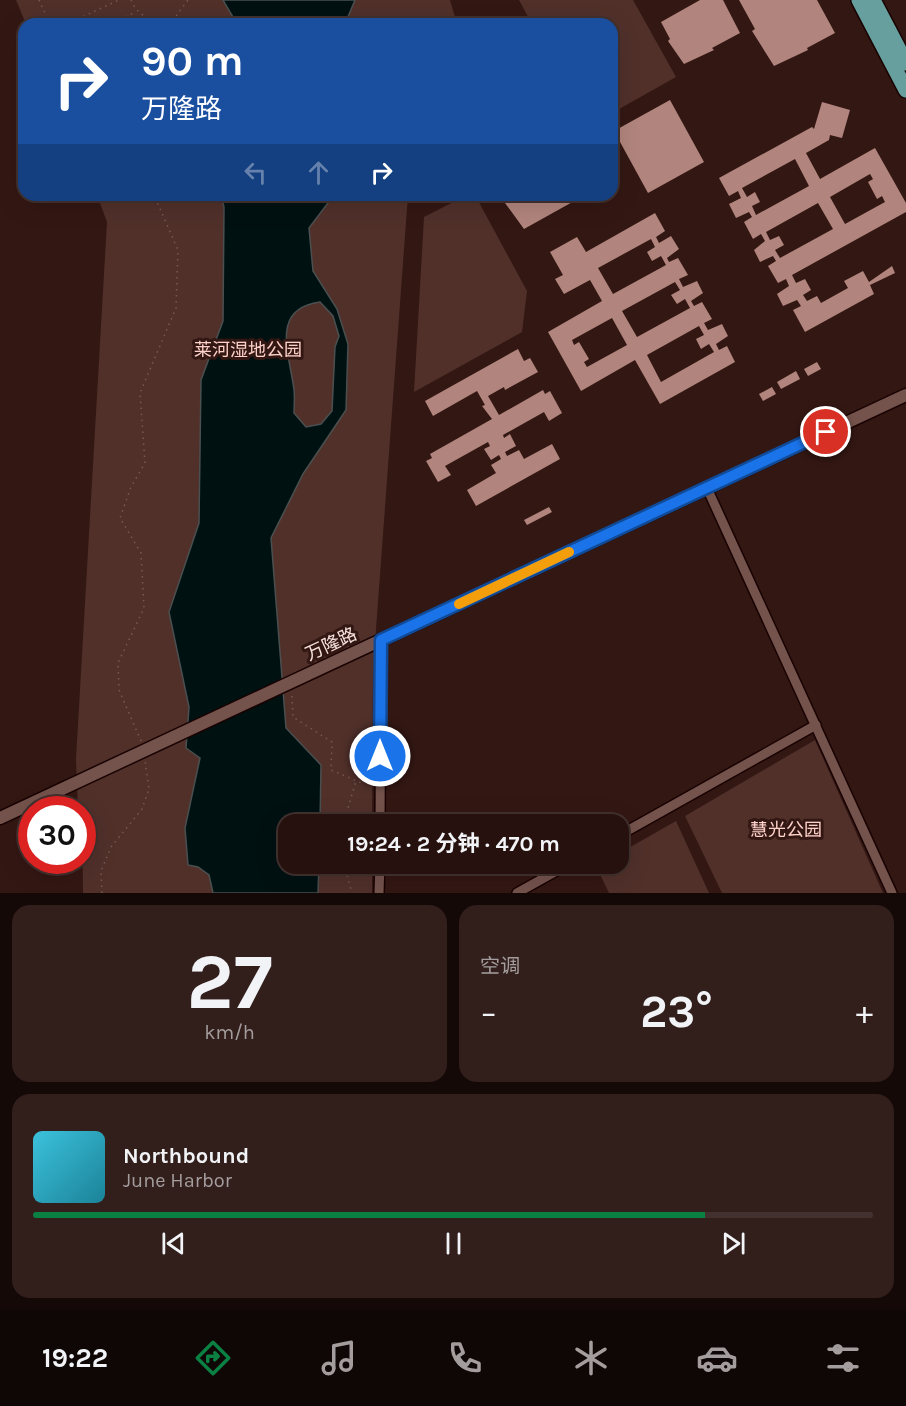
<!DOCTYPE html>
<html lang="zh">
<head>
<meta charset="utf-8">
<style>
	:root { --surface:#26110e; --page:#321f1c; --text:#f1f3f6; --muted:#a49d9e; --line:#42312e; --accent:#0b8043 }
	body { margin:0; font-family:Karla,"Noto Sans SC",sans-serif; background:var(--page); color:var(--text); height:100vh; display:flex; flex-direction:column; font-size:22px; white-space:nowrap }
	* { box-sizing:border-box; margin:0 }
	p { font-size:20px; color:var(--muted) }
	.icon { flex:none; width:33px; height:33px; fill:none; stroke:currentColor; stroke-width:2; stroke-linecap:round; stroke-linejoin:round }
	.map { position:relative; height:893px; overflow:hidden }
	.side { display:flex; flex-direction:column; gap:12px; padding:12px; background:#150908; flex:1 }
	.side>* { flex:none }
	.top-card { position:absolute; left:18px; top:18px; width:600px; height:183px; border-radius:18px; box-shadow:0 6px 24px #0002,0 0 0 2px var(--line); background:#1a4fa0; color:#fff; overflow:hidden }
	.speed { position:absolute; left:18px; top:796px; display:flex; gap:12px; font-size:30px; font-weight:700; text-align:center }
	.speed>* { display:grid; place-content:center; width:78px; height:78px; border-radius:50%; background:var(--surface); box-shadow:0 6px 24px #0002,0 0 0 2px var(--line); line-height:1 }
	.speed .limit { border:9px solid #d22; background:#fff; color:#111 }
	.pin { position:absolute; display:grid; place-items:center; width:51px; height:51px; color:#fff; margin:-26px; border:3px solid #fff; border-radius:50%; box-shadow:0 2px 6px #0007 }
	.me { position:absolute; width:66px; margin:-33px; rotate:0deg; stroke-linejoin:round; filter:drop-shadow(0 0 4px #0008) }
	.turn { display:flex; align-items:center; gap:21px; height:126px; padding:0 24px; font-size:27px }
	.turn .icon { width:78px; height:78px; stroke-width:2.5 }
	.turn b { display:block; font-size:42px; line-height:51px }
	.lanes { display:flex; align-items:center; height:57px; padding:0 24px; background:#0003; justify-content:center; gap:30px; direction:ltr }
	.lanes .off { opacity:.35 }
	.big { font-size:45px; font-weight:700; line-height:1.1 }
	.side .widget { flex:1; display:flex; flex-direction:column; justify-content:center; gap:9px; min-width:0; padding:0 21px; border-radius:18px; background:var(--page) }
	.side .dial { align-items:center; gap:0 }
	.dial b { font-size:78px; line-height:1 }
	.song { display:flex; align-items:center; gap:18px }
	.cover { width:72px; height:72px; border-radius:9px; background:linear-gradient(135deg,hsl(190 70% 55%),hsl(190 70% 35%)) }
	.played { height:6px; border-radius:3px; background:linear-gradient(90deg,var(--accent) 80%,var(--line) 80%) }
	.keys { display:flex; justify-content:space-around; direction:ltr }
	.heat { display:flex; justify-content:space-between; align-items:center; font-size:33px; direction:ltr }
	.side .tiles { flex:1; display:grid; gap:12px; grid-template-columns:1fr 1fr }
	.widget:last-child { grid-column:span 2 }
	.trip { position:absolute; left:278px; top:814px; width:351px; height:60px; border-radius:18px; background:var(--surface); box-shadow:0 6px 24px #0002,0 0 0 2px var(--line); font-weight:700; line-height:60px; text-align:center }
	.menu { display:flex; height:96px; justify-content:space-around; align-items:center; background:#0f0706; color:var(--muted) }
	.menu .icon { width:42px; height:42px }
	.menu .selected { color:var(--accent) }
	.menu b { font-size:27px; color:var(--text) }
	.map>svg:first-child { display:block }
</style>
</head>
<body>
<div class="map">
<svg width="906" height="893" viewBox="0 0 906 893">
	<rect width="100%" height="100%" fill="#331713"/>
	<g fill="#51302a">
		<polygon points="16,0 450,0 455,17 443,24 26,24"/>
		<polygon points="519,0 633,0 676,77 612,113 612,24 532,24"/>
		<polygon points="97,195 408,195 373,670 372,825 288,825 288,864 372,864 372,893 83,893 82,810 78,810 76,759 107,222"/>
		<polygon points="467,195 475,195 527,291 522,332 414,392 424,217"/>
		<polygon points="815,740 883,893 722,893 685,816"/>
		<polygon points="676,821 709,893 609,893 596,866 618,864 618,854"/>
	</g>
	<g fill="#001112" stroke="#4a5050" stroke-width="1.5" fill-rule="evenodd">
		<polygon points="223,0 355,0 345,24 237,24"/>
		<path d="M221 195H334L309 228 313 271 337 309 348 344 346 410 303 474 271 538 286 728 321 765 320 825H288V864H319L318 893H213L209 875 198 867 188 865 185 828 200 758 186 748 189 707 169 612 199 523 201 380 223 321 224 207ZM320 302 333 316 339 336 335 347 332 411 321 424 306 427 294 413C294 406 295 397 294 390 290 355 269 309 320 302Z"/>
	</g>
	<g fill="#b1857d" fill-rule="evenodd">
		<polygon points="700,0 723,0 740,33 712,48 714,50 684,64 668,41 670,39 661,22"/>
		<polygon points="739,0 817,0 835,33 807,48 808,50 774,66 752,31 755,29"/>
		<polygon points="670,100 704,162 648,193 614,131"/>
		<path d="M822 102 850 110 842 138 830 135 829 140 806 153 820 179 875 148 906 203V212L792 275 796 283 805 279 811 290 803 295 807 301 817 296 821 303 848 288 844 281 863 271 869 282 892 266 895 273 870 285 874 294 805 332 793 310 801 306 797 300 783 306 777 294 789 286 786 279 778 283 768 266 776 261 773 256 760 262 754 250 765 241 761 234 753 239 744 222 752 217 749 212 736 218 729 204 741 198 738 191 729 196 719 178 812 127 814 129ZM795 159 809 186 756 215 752 206 760 202 755 192 747 197 742 188ZM870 174 873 179 868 182 877 199 882 196 885 202 845 224 830 197ZM818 203 833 229 780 258 775 250 784 245 779 236 770 240 766 232Z"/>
		<polygon points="505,195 529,195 532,200 541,195 585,195 524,229 505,203 508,201"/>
		<path d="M655 213 665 231 656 237 659 243 671 236 679 249 667 258 669 262 678 258 688 275 679 279 683 287 697 281 703 293 691 301 694 306 702 302 712 319 704 323 708 330 722 324 728 336 716 344 719 350 727 346 735 362 660 404 635 360 581 391 548 332 602 301 590 280 564 294 555 279 563 275 550 252 577 237 586 252ZM651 239 655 247 647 252 652 261 661 256 666 265 613 294 598 268ZM675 282 680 290 671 295 677 304 685 299 690 308 637 337 622 311ZM612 318 627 345 587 367 584 362 589 359 579 342 574 345 572 340ZM699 326 704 335 696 339 701 349 709 344 714 352 661 382 647 355Z"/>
		<polygon points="518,349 524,361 530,358 538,372 505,390 504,387 488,396 499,415 543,390 545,394 550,391 562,413 549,421 544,412 503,435 504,438 510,434 516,446 505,452 507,456 519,450 524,459 552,444 560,459 476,506 467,490 496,473 491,465 501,459 499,455 491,460 484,449 490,446 488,442 445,466 451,475 438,482 426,461 432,458 430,454 492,419 482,406 485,405 477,391 433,416 425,401"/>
		<polygon points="817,362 821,369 808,376 804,369"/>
		<polygon points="796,371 800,379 781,389 777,382"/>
		<polygon points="772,387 776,394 763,401 759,394"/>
		<polygon points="549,507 552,512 527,525 524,520"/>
	</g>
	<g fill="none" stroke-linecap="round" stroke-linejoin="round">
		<g stroke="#190302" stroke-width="12">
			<g id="minor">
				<polyline points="707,488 892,893"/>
				<polyline points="380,825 381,640"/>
				<polyline points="618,836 816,725"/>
				<polyline points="379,893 380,864"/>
				<polyline points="517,893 569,864"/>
			</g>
		</g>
		<g stroke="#190302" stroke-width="15">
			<polyline id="tertiary" points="0,818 906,395"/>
		</g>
		<g stroke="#190302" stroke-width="18">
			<g id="primary">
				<polyline points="859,0 906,90"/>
				<polyline points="873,0 906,63"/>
			</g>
		</g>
		<g stroke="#735a56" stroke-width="1.5" stroke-dasharray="1.5 4.5" stroke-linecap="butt">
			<polyline points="39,0 50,24"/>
			<path d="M131 0C139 19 157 24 176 16L188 0"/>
			<polyline points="176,17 180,24"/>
			<polyline points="67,24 119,0"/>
			<polyline points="109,24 136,12"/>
			<polyline points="292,696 293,717 332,742 331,770 364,784"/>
			<polyline points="141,741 119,690 118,663 144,608 141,553 120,518 131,487 145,463 140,393 176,308 178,250 154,195"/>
			<polyline points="343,825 356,781"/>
			<polyline points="344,864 352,893"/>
			<polyline points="102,893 101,871 111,847 142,809 149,789 145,761"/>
		</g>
		<use href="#minor" stroke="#75534d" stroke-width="9"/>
		<use href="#tertiary" stroke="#75534d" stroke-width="12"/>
		<use href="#primary" stroke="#679f9f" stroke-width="15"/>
	</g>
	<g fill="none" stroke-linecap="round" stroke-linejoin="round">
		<g stroke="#114b97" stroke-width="15">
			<polyline id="route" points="380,756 381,640 826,432"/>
		</g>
		<use href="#route" stroke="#1a73e8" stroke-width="10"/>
		<polyline stroke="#f59e0b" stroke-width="10" points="459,604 569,552"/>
	</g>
	<g text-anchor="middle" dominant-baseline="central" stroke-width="6" stroke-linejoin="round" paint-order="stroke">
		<g font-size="18" fill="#fdd1c9" stroke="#331713">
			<text x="248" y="350">莱河湿地公园</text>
			<text x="786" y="830">慧光公园</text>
		</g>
		<g font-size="18" fill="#f7e3df" stroke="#331713">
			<text transform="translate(331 644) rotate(-25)">万隆路</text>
		</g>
	</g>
</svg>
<div class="speed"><div class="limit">30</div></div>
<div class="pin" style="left:826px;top:432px;background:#d93025"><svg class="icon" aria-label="arrive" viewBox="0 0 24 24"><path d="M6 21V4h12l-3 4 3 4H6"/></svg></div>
<svg class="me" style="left:380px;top:756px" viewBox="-20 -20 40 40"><circle r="17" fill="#1a73e8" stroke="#fff" stroke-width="3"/><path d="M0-11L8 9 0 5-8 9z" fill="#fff"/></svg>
<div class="trip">19:24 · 2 分钟 · 470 m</div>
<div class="top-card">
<div class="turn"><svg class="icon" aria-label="right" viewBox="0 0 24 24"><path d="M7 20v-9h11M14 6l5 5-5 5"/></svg><div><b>90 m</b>万隆路</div></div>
<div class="lanes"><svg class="icon off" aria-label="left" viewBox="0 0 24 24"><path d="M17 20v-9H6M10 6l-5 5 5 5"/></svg><svg class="icon off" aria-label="ahead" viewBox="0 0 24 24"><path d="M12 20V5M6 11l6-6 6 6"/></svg><svg class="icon" aria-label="right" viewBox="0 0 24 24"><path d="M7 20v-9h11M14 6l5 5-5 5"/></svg></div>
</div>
</div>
<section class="side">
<div class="tiles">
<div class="widget dial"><b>27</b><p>km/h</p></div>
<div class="widget"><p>空调</p>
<div class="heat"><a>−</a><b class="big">23°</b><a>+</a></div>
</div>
<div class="widget">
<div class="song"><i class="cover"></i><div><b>Northbound</b><p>June Harbor</p></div></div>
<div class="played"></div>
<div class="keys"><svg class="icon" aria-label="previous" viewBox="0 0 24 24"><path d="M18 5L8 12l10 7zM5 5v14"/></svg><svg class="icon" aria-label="pause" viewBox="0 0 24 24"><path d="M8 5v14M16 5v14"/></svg><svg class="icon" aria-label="next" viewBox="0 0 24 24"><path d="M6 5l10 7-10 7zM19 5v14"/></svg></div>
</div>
</div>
</section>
<nav class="menu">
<b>19:22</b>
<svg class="icon selected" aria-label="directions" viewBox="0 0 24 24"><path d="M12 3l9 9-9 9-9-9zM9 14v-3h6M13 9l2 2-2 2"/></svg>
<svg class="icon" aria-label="music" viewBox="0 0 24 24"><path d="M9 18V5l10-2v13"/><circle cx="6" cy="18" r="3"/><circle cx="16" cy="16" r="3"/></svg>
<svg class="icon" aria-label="phone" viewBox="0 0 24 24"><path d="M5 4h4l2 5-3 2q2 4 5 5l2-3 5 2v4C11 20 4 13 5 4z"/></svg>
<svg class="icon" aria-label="climate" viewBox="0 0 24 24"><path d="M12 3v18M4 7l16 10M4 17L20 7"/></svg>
<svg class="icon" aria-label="car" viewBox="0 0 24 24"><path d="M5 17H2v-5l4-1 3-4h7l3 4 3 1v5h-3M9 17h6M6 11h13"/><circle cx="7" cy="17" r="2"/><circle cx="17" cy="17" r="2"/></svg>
<svg class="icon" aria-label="filters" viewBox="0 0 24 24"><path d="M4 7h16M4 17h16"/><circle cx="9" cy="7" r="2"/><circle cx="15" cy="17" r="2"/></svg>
</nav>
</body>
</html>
